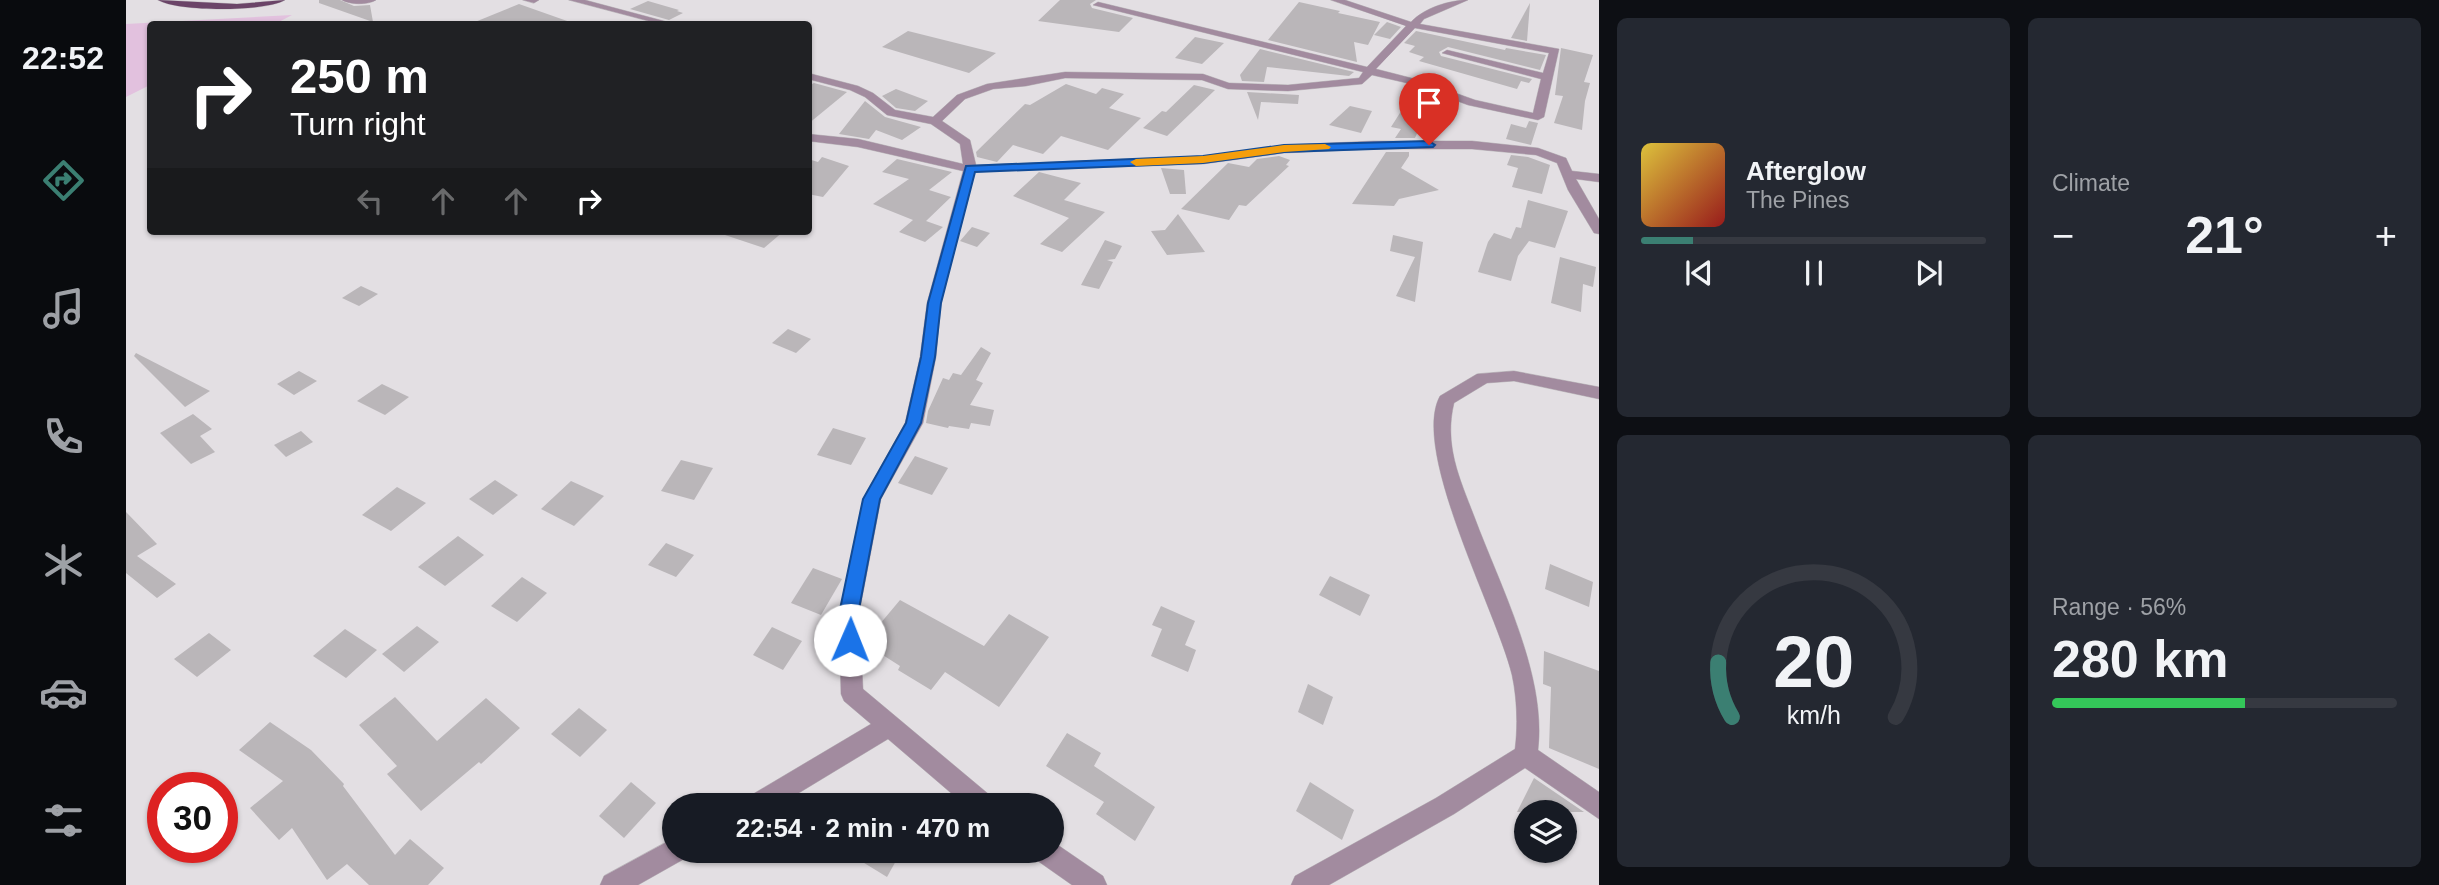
<!DOCTYPE html>
<html lang="en">
<head>
<meta charset="utf-8">
<style>
	:root { --surface:#171b24; --page:#242831; --text:#f1f3f6; --muted:#9ea1a6; --line:#363941; --accent:#3b7f72 }
	body { margin:0; font-family:Helvetica,sans-serif; background:var(--page); color:var(--text); height:100vh; display:flex; flex-direction:column; font-size:26px; white-space:nowrap }
	* { box-sizing:border-box; margin:0 }
	p { font-size:23px; color:var(--muted) }
	.icon { flex:none; width:38px; height:38px; fill:none; stroke:currentColor; stroke-width:2; stroke-linecap:round; stroke-linejoin:round }
	.map { position:relative; flex:1; overflow:hidden }
	.panel { display:flex; flex-direction:column; gap:18px; padding:18px; background:#0d0f14; width:840px }
	.panel>* { flex:none }
	.hud { position:absolute; left:21px; top:21px; width:665px; height:214px; border-radius:7px; box-shadow:0 2px 5px #0004; background:#202124; color:#fff; overflow:hidden }
	.fabs { position:absolute; left:1388px; top:800px; display:grid; gap:14px }
	.fabs a { display:grid; place-items:center; width:63px; height:63px; border-radius:50%; background:var(--surface); box-shadow:0 2px 5px #0004; font-size:35px }
	.speed { position:absolute; left:21px; top:772px; display:flex; gap:14px; font-size:35px; font-weight:700; text-align:center }
	.speed>* { display:grid; place-content:center; width:91px; height:91px; border-radius:50%; background:var(--surface); box-shadow:0 2px 5px #0004; line-height:1 }
	.speed .limit { border:10px solid #d22; background:#fff; color:#111 }
	.pin { position:absolute; display:grid; place-items:center; width:60px; height:60px; color:#fff; margin:-72px -30px; border-radius:50% 50% 50% 0; rotate:-45deg; box-shadow:0 0 7px #0007 }
	.pin .icon { rotate:45deg }
	.me { position:absolute; width:77px; margin:-38px; rotate:1deg; stroke-linejoin:round; filter:drop-shadow(0 0 5px #0008) }
	.turn { display:flex; align-items:center; gap:24px; height:147px; padding:0 28px; font-size:32px }
	.turn .icon { width:91px; height:91px; stroke-width:2.5 }
	.turn b { display:block; font-size:49px; line-height:60px }
	.lanes { display:flex; align-items:center; height:66px; padding:0 28px; background:#0003; justify-content:center; gap:35px; direction:ltr }
	.lanes .off { opacity:.35 }
	.big { font-size:52px; font-weight:700; line-height:1.1 }
	.panel .card { flex:1; display:flex; flex-direction:column; justify-content:center; gap:10px; min-width:0; padding:0 24px; border-radius:10px; background:var(--page) }
	.panel .dial { align-items:center; gap:0 }
	.dial svg { height:182px; overflow:visible; fill:none; stroke:var(--line); stroke-width:7; stroke-linecap:round; text-anchor:middle }
	.dial text { fill:var(--text); stroke:none }
	.song { display:flex; align-items:center; gap:21px }
	.cover { width:84px; height:84px; border-radius:10px; background:linear-gradient(135deg,hsl(50 70% 55%),hsl(0 70% 35%)) }
	.played { height:7px; border-radius:4px; background:linear-gradient(90deg,var(--accent) 15%,var(--line) 15%) }
	.keys { display:flex; justify-content:space-around; direction:ltr }
	.heat { display:flex; justify-content:space-between; align-items:center; font-size:38px; direction:ltr }
	.charge { height:10px; border-radius:5px; background:linear-gradient(90deg,#34c759 56%,var(--line) 0) }
	.panel .tiles { flex:1; display:grid; gap:18px; grid-template-columns:repeat(2,1fr) }
	.trip { position:absolute; left:536px; top:793px; width:402px; height:70px; border-radius:35px; background:var(--surface); box-shadow:0 2px 5px #0004; font-weight:700; line-height:70px; text-align:center }
	main { display:flex; flex:1; min-height:0 }
	.tab-bar { display:flex; flex-direction:column; width:126px; justify-content:space-around; align-items:center; background:#090b0e; color:var(--muted) }
	.tab-bar .icon { width:49px; height:49px }
	.tab-bar .selected { color:var(--accent) }
	.tab-bar b { font-size:32px; color:var(--text) }
	.map>svg:first-child { display:block }
</style>
</head>
<body>
<main>
<nav class="tab-bar">
<b>22:52</b>
<svg class="icon selected" aria-label="directions" viewBox="0 0 24 24"><path d="M12 3l9 9-9 9-9-9zM9 14v-3h6M13 9l2 2-2 2"/></svg>
<svg class="icon" aria-label="music" viewBox="0 0 24 24"><path d="M9 18V5l10-2v13"/><circle cx="6" cy="18" r="3"/><circle cx="16" cy="16" r="3"/></svg>
<svg class="icon" aria-label="phone" viewBox="0 0 24 24"><path d="M5 4h4l2 5-3 2q2 4 5 5l2-3 5 2v4C11 20 4 13 5 4z"/></svg>
<svg class="icon" aria-label="climate" viewBox="0 0 24 24"><path d="M12 3v18M4 7l16 10M4 17L20 7"/></svg>
<svg class="icon" aria-label="car" viewBox="0 0 24 24"><path d="M5 17H2v-5l4-1 3-4h7l3 4 3 1v5h-3M9 17h6M6 11h13"/><circle cx="7" cy="17" r="2"/><circle cx="17" cy="17" r="2"/></svg>
<svg class="icon" aria-label="filters" viewBox="0 0 24 24"><path d="M4 7h16M4 17h16"/><circle cx="9" cy="7" r="2"/><circle cx="15" cy="17" r="2"/></svg>
</nav>
<div class="map">
<svg width="1473" height="885" viewBox="0 0 1473 885">
	<rect width="100%" height="100%" fill="#e3dfe3"/>
	<polygon fill="#e2c1de" points="166,15 149,24 24,24 24,85 0,97 0,24"/>
	<g fill="#bab6b9">
		<polygon points="193,0 214,0 228,6 244,5 247,22 193,3"/>
		<polygon points="934,0 970,0 964,4 966,8 1007,18 993,32 912,21"/>
		<polygon points="522,1 553,10 551,11 557,13 543,20 504,9"/>
		<polygon points="1173,2 1214,11 1212,13 1254,22 1242,45 1228,42 1231,62 1142,40"/>
		<polygon points="1404,3 1401,41 1385,38"/>
		<polygon points="393,4 444,22 444,24 344,24"/>
		<polygon points="1261,22 1275,27 1264,39 1248,35"/>
		<polygon points="782,31 870,53 843,73 756,47"/>
		<polygon points="1290,31 1379,50 1380,48 1420,55 1414,70 1322,47 1313,52 1315,56 1406,79 1403,83 1395,81 1391,89 1293,61 1298,57 1283,52 1289,46 1278,43"/>
		<polygon points="1069,37 1098,43 1076,64 1049,58"/>
		<polygon points="1435,48 1467,55 1458,82 1464,83 1459,101 1456,130 1428,123 1437,96 1429,95"/>
		<polygon points="1134,49 1228,72 1223,76 1141,67 1138,82 1116,81 1114,75"/>
		<polygon points="688,83 721,92 682,124 682,86"/>
		<polygon points="940,84 970,94 976,88 998,94 983,108 1015,118 982,150 935,136 917,154 887,145 871,162 851,157 850,152 899,104 904,105"/>
		<polygon points="1068,85 1089,90 1041,136 1017,128 1036,111 1040,112"/>
		<polygon points="770,89 802,101 789,111 770,108 756,96"/>
		<polygon points="1121,92 1173,95 1172,104 1135,102 1132,120"/>
		<polygon points="1299,93 1307,98 1289,138 1269,138 1275,129 1265,127 1286,94 1296,97"/>
		<polygon points="739,101 759,117 795,127 776,140 750,130 743,139 713,134"/>
		<polygon points="1224,106 1246,111 1235,133 1203,125"/>
		<polygon points="1403,121 1412,123 1405,145 1380,139 1385,124 1400,128"/>
		<polygon points="1260,152 1283,152 1283,156 1275,168 1313,190 1273,199 1268,206 1226,204"/>
		<polygon points="1385,155 1402,157 1424,165 1416,194 1386,187 1392,168 1381,165"/>
		<polygon points="1153,156 1164,160 1160,165 1163,166 1120,206 1113,205 1103,220 1055,209 1102,163 1123,167 1131,159"/>
		<polygon points="696,157 723,166 697,197 682,194 682,159 692,162"/>
		<polygon points="771,159 826,172 803,190 825,197 800,221 817,227 799,242 773,232 787,220 747,204 783,179 756,172"/>
		<polygon points="1035,168 1058,170 1060,194 1044,194"/>
		<polygon points="913,172 955,183 938,200 979,212 936,252 914,244 943,218 887,196"/>
		<polygon points="1402,200 1442,211 1429,248 1403,241 1392,256 1385,281 1352,272 1362,242 1368,233 1385,239 1390,227 1395,228"/>
		<polygon points="1052,214 1079,252 1041,255 1025,231 1039,230"/>
		<polygon points="846,227 864,233 851,247 834,241"/>
		<polygon points="596,231 658,231 638,248 596,234"/>
		<polygon points="1267,235 1297,242 1289,302 1270,296 1289,257 1264,251"/>
		<polygon points="979,240 996,246 989,259 981,260 987,262 973,289 955,285"/>
		<polygon points="1434,257 1470,267 1467,287 1457,284 1455,312 1425,303"/>
		<polygon points="235,286 252,294 233,306 216,298"/>
		<polygon points="662,329 685,339 670,353 646,343"/>
		<polygon points="855,347 865,353 850,380 857,383 844,405 868,410 864,426 845,423 843,429 823,426 822,428 800,423 802,411 817,378 823,380 827,373 835,375"/>
		<polygon points="10,353 84,391 59,407 8,356"/>
		<polygon points="173,371 191,381 168,395 151,384"/>
		<polygon points="256,384 283,397 259,415 231,401"/>
		<polygon points="67,414 86,429 74,436 89,452 65,464 34,433"/>
		<polygon points="707,428 740,438 725,465 691,455"/>
		<polygon points="175,431 187,442 160,457 148,445"/>
		<polygon points="789,456 822,468 806,495 772,483"/>
		<polygon points="555,460 587,468 568,500 535,491"/>
		<polygon points="369,480 392,495 367,515 343,499"/>
		<polygon points="445,481 478,496 448,526 415,509"/>
		<polygon points="271,487 300,503 265,531 236,515"/>
		<polygon points="0,512 31,544 11,556 50,584 31,598 0,573"/>
		<polygon points="332,536 358,555 319,586 292,567"/>
		<polygon points="540,543 568,555 550,577 522,565"/>
		<polygon points="1424,564 1467,582 1463,607 1419,589"/>
		<polygon points="687,568 716,579 695,615 665,603"/>
		<polygon points="1204,576 1244,595 1234,616 1193,595"/>
		<polygon points="396,577 421,593 391,622 365,606"/>
		<polygon points="774,600 858,646 883,614 923,637 873,707 819,672 805,690 772,670 774,666 738,643"/>
		<polygon points="1035,606 1069,621 1059,645 1070,650 1062,672 1025,656 1036,629 1026,625"/>
		<polygon points="291,626 313,642 278,672 256,654"/>
		<polygon points="646,627 676,641 657,670 627,655"/>
		<polygon points="219,629 251,650 220,678 187,656"/>
		<polygon points="83,633 105,650 71,677 48,659"/>
		<polygon points="1418,651 1473,671 1473,769 1423,748 1425,687 1417,684"/>
		<polygon points="1182,684 1207,697 1197,725 1172,712"/>
		<polygon points="269,697 311,741 360,698 394,728 355,764 353,762 295,811 261,774 271,766 233,725"/>
		<polygon points="453,708 481,730 454,757 425,734"/>
		<polygon points="144,722 185,750 218,784 217,786 269,855 284,839 318,868 302,885 243,885 221,864 201,880 166,828 153,840 124,808 157,781 113,750"/>
		<polygon points="941,733 975,753 968,766 1029,807 1009,841 970,814 978,802 920,766"/>
		<polygon points="1408,778 1458,812 1391,812"/>
		<polygon points="505,782 530,803 498,838 473,816"/>
		<polygon points="1184,782 1228,810 1216,840 1170,811"/>
		<polygon points="717,850 776,850 761,877"/>
	</g>
	<g fill="none" stroke-linecap="round" stroke-linejoin="round">
		<g stroke="#bfbcbf" stroke-width="1">
			<g id="minor">
				<path d="M216 0H250C242 5 224 5 216 0Z"/>
				<polygon points="397,0 413,0 408,3"/>
				<polygon points="443,0 459,0 549,24 534,24"/>
				<path d="M1205 0H1219L1285 22C1298 8 1323 0 1342 0L1298 19 1294 24 1433 49 1418 117 1412 120 1342 105 1285 84 1246 75 1236 84 1162 91 1102 89 1076 80 939 78 900 86 867 89 839 99 816 121 844 140 850 165 1077 156 1158 145 1248 141H1346L1412 148 1440 158 1446 171 1473 174V182L1450 179 1473 219V234L1468 233 1442 190 1431 163 1410 155 1346 149H1248L1158 153 1077 164 849 172 815 303 810 357 797 423 755 499 733 614 737 689 866 797 869 805H839L762 739 653 805H619L622 797 745 724 718 701 715 694 713 614 737 499 779 423 794 357 801 303 837 171 732 147 682 141V134L732 139 837 164 834 144 805 124 761 115 739 97 724 90 682 79V73L732 86 747 93 769 110 807 117 831 95 861 84 939 72 1077 74 1103 83 1162 85 1233 78 1237 72 967 5 972 2 1241 67 1280 26ZM1289 28 1423 53 1417 73 1321 50 1316 53 1415 79 1407 113 1349 100 1293 80 1250 69Z"/>
				<path d="M1388 371 1473 387V399L1388 381 1361 383 1328 403C1318 445 1333 477 1348 516 1374 586 1421 675 1412 750L1473 792V819L1399 768 1328 814 1203 885H1165L1169 876 1310 798 1389 749C1392 726 1391 698 1386 675 1371 612 1284 450 1314 396L1351 374Z"/>
				<polygon points="548,838 548,850 561,850 558,859 512,885 474,885 478,876"/>
				<polygon points="926,841 977,876 981,885 946,885 909,859 906,850 926,850"/>
			</g>
		</g>
		<g stroke="#bfbcbf" stroke-width="1">
			<path id="major" d="M32 0 111 4 159 0C139 12 52 12 32 0Z"/>
		</g>
		<use href="#minor" fill="#a28b9f" fill-rule="evenodd"/>
		<use href="#major" fill="#6b4468" fill-rule="evenodd"/>
	</g>
	<polygon fill="#1a73e8" stroke="#114b97" stroke-width="2" points="1303,141 1309,145 1307,147 1158,152 1077,163 849,172 815,303 809,357 795,423 754,499 732,614 733,640 731,646 724,649 717,646 714,640 713,614 737,499 780,423 795,357 802,303 840,166 1077,156 1158,145"/>
	<polygon fill="#f59e0b" points="1199,144 1205,147 1203,149 1158,152 1077,163 1010,166 1004,162 1010,159 1077,156 1158,145"/>
</svg>
<div class="fabs">
<a><svg class="icon" aria-label="layers" viewBox="0 0 24 24"><path d="M12 4l9 5-9 5-9-5zM3 14l9 5 9-5"/></svg></a>
</div>
<div class="speed"><div class="limit">30</div></div>
<div class="pin" style="left:1303px;top:145px;background:#d93025"><svg class="icon" aria-label="arrive" viewBox="0 0 24 24"><path d="M6 21V4h12l-3 4 3 4H6"/></svg></div>
<svg class="me" style="left:724px;top:640px" viewBox="-20 -20 40 40"><circle r="19" fill="#fff"/><path d="M0-13L10 11 0 6-10 11z" fill="#1a73e8"/></svg>
<div class="trip">22:54 · 2 min · 470 m</div>
<div class="hud">
<div class="turn"><svg class="icon" aria-label="right" viewBox="0 0 24 24"><path d="M7 20v-9h11M14 6l5 5-5 5"/></svg><div><b>250 m</b>Turn right</div></div>
<div class="lanes"><svg class="icon off" aria-label="left" viewBox="0 0 24 24"><path d="M17 20v-9H6M10 6l-5 5 5 5"/></svg><svg class="icon off" aria-label="ahead" viewBox="0 0 24 24"><path d="M12 20V5M6 11l6-6 6 6"/></svg><svg class="icon off" aria-label="ahead" viewBox="0 0 24 24"><path d="M12 20V5M6 11l6-6 6 6"/></svg><svg class="icon" aria-label="right" viewBox="0 0 24 24"><path d="M7 20v-9h11M14 6l5 5-5 5"/></svg></div>
</div>
</div>
<section class="panel">
<div class="tiles">
<div class="card">
<div class="song"><i class="cover"></i><div><b>Afterglow</b><p>The Pines</p></div></div>
<div class="played"></div>
<div class="keys"><svg class="icon" aria-label="previous" viewBox="0 0 24 24"><path d="M18 5L8 12l10 7zM5 5v14"/></svg><svg class="icon" aria-label="pause" viewBox="0 0 24 24"><path d="M8 5v14M16 5v14"/></svg><svg class="icon" aria-label="next" viewBox="0 0 24 24"><path d="M6 5l10 7-10 7zM19 5v14"/></svg></div>
</div>
<div class="card"><p>Climate</p>
<div class="heat"><a>−</a><b class="big">21°</b><a>+</a></div>
</div>
<div class="card dial"><svg viewBox="0 0 100 80">
<path d="M14 69A42 42 0 1 1 86 69"/>
<path d="M14 69A42 42 0 0 1 8 45" stroke="#3b7f72"/>
<text x="50" y="56" font-size="32" font-weight="700">20</text>
<text x="50" y="72" font-size="11">km/h</text>
</svg></div>
<div class="card"><p>Range · 56%</p><b class="big">280 km</b><div class="charge"></div></div>
</div>
</section>
</main>
</body>
</html>
